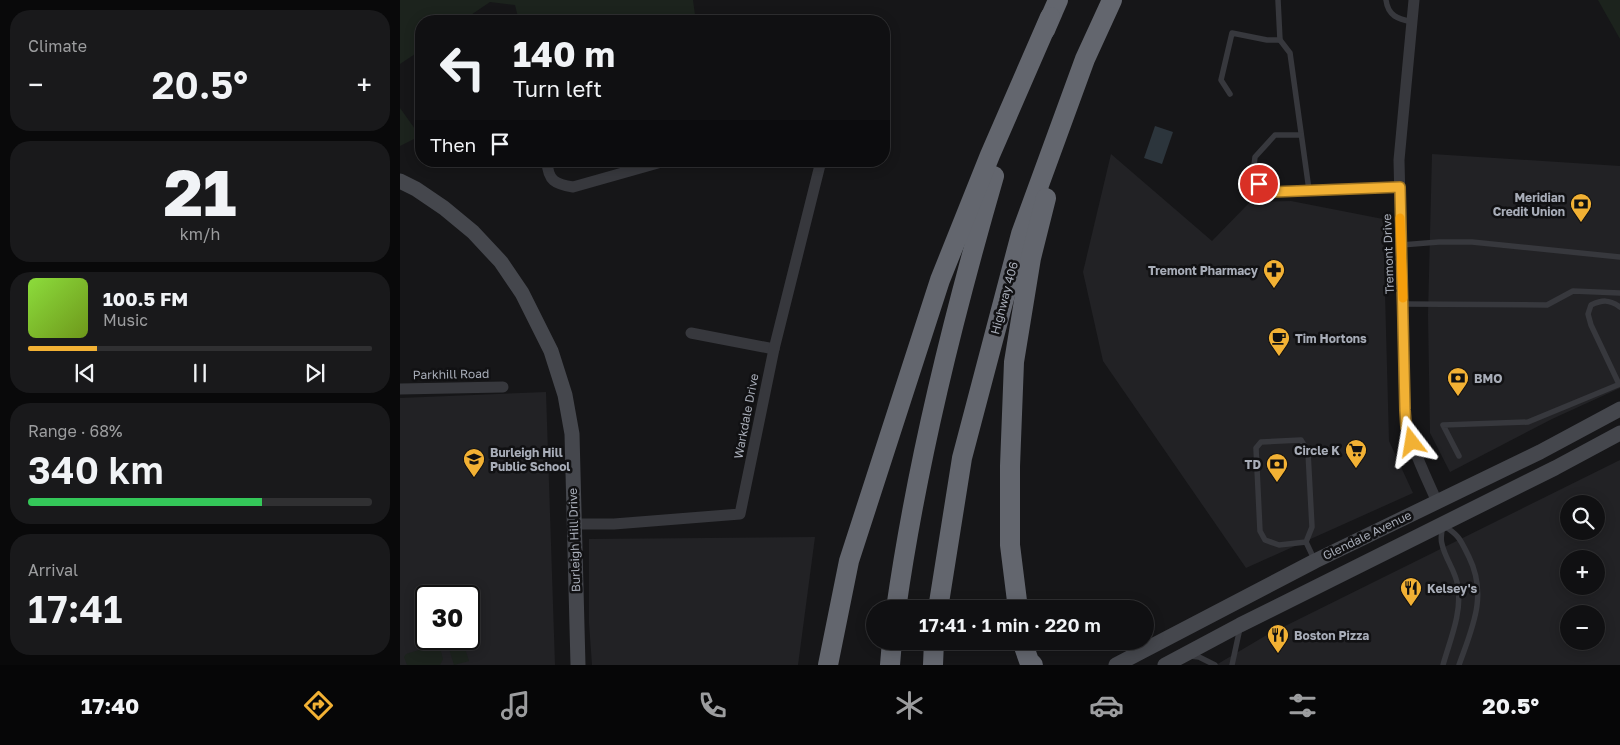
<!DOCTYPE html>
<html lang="en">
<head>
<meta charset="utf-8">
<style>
	:root { --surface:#101012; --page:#19191b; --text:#f1f3f6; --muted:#9c9d9f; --line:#303032; --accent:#f2b134 }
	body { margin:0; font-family:"Golos Text",sans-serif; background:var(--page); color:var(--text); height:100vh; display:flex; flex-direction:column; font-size:19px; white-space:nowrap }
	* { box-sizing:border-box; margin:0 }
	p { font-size:16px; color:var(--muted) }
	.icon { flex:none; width:28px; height:28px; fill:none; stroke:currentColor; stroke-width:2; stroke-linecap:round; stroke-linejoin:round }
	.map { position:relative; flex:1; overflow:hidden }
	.panel { display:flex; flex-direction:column; gap:10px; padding:10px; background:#09090a; width:400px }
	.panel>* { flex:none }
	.hud { position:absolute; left:15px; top:15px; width:475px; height:152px; border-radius:20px; box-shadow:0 2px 12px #0003,0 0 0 1px var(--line); background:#101012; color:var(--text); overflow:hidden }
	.tools { position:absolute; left:1160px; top:495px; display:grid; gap:10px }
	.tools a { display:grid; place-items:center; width:45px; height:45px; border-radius:50%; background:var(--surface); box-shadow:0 2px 12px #0003,0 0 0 1px var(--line); font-size:25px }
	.speed { position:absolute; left:15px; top:585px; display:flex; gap:10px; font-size:25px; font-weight:700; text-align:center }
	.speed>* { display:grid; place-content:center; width:65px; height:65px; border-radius:50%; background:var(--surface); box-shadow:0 2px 12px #0003,0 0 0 1px var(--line); line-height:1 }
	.speed .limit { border:2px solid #111; border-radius:8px; background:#fff; color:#111 }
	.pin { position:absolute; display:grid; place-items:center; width:42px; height:42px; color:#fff; margin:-21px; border:2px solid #fff; border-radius:50%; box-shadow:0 1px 5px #0007 }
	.me { position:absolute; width:55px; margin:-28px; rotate:346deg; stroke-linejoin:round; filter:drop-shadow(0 0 4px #0008) }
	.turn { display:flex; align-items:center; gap:18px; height:105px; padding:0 15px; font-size:22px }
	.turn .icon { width:65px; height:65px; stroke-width:2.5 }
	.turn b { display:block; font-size:35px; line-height:42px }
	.then { display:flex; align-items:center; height:48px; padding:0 15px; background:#0003; gap:10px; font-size:19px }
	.big { font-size:38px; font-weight:600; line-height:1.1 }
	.panel .card { flex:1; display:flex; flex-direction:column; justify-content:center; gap:8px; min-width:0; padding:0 18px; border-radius:20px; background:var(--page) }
	.panel .dial { align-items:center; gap:0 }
	.dial b { font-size:65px; line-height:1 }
	.song { display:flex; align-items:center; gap:15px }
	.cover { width:60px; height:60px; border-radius:8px; background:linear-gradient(135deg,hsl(90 70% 55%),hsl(80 70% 35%)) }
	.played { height:5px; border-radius:2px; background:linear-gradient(90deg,var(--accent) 20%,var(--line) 20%) }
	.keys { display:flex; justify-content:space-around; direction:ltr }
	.heat { display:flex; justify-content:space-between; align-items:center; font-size:28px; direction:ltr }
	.charge { height:8px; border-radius:4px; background:linear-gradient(90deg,#34c759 68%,var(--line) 0) }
	.trip { position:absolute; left:466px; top:600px; width:288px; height:50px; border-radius:25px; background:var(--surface); box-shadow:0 2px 12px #0003,0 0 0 1px var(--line); font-weight:600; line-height:50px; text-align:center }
	.dock { display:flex; height:80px; justify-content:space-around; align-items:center; background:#060607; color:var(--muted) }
	.dock .icon { width:35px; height:35px }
	.dock .selected { color:var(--accent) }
	.dock b { font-size:22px; color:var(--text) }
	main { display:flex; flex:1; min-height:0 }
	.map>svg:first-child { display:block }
</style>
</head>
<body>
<main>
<section class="panel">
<div class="card"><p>Climate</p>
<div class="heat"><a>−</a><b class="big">20.5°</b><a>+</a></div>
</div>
<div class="card dial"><b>21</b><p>km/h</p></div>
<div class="card">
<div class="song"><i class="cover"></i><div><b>100.5 FM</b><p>Music</p></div></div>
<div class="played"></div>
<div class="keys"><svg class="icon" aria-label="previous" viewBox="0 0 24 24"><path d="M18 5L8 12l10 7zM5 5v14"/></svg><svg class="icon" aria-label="pause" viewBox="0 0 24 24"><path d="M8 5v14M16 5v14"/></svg><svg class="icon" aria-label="next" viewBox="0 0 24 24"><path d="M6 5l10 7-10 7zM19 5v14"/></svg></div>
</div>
<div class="card"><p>Range · 68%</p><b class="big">340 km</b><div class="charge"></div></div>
<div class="card"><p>Arrival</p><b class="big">17:41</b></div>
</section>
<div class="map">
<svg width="1220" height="665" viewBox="0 0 1220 665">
	<rect width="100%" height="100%" fill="#161618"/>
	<g fill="#222225" fill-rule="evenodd">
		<polygon points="711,154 812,241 850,202 891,201 983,219 989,441 1013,493 846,568 703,361 683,272"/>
		<polygon points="1032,154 1220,166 1220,388 1152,419 1050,472 1030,433 1028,315"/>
		<path d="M146 392 155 665H0V398ZM26 596H69V639H26Z"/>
		<path d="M1220 460V665H816L865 636ZM1169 504H1196V531H1169ZM1169 559H1196V586H1169ZM1169 614H1196V641H1169Z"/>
		<polygon points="415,537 398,665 192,665 189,623 189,539"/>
	</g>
	<g fill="#1c231d">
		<polygon points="0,0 293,0 295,15 261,21 119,21 115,5 90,2 62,21 21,21 21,50 0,64"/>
		<polygon points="1198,0 1220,0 1220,39"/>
		<polygon points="0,108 20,136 0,146"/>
		<polygon points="58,639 62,639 69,661 54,665 47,642"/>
		<polygon points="39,644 43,659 40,665 7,665 4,657 6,654"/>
	</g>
	<polygon fill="#2c353c" points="755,126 773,132 762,164 744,158"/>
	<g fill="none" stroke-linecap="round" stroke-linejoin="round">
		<g stroke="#37383d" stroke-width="5.5">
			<polyline points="878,0 880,40"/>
			<path d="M986 0C988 16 998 19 1012 22"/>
			<polyline points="830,94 821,80 832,33 867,40 880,40 890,53 909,190 1000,187"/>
			<polyline points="901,135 875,135 855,157 853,174 859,184 872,192 909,190"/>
			<polyline points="1001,245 1039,242 1072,242 1220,257"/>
			<polyline points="1003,304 1147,305 1173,291 1220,293"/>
			<path d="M1219 384 1191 325 1188 314 1191 305C1202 300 1209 299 1220 307"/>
			<polyline points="1059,456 1043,425 1128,422 1220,384"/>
			<polyline points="906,542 879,545 865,540 860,531 856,448 861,442 901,440 908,452 912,527 906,542 915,561"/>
			<polyline points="790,656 799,657 815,665"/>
			<polyline points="832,665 840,628"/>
			<path d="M1043 665C1050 640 1062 613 1058 587 1056 571 1045 559 1042 544 1040 538 1042 530 1043 525 1060 536 1060 539 1069 557 1088 596 1072 628 1059 665"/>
		</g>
		<g stroke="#37383d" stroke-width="11">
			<path d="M1014 0 999 160 1005 410C1008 442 1024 472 1037 502"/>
			<path d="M147 161C148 181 155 184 173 187L265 161"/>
			<polyline points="291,333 374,349"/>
			<polyline points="0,389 103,387"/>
			<polyline points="173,524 214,524 340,514 374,349 421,161"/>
		</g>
		<g stroke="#45474d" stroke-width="15">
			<polyline points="0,181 16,189 44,208 73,232 101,262 122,293 151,351 165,395 172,434 178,665"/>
			<polyline points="716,665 915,561 1140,452 1220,409"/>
			<polyline points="765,665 840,625 1155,468 1220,433"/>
		</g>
		<g stroke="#63666e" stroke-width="20">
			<polyline points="645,30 658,0"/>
			<path d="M496 609C517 462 553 318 594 176"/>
			<polyline points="538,609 562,458 621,234 685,59 712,0"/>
			<polyline points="618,609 610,545 610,466 614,362 631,258 646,198"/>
			<polyline points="622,641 629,661 633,665"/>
			<polyline points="428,665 449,561 540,280 590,155 650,17"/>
			<polyline points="490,665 492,641"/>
			<polyline points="533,665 534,641"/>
		</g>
	</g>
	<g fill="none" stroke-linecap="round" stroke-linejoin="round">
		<g stroke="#9d7322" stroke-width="12">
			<polyline id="route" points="859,184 872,192 1000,187 1005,410 1006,427 1012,442"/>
		</g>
		<use href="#route" stroke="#f2b134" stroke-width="9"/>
		<polyline stroke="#f59e0b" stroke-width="9" points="1000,218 1003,298"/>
	</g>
	<defs>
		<g id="bank-pin" transform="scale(1.125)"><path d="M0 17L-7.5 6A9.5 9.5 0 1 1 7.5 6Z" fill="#f2b134" stroke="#111113"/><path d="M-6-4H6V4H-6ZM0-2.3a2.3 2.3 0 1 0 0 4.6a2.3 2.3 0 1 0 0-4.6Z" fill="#111"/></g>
		<g id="pharmacy-pin" transform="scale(1.125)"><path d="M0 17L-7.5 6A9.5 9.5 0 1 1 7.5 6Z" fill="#f2b134" stroke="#111113"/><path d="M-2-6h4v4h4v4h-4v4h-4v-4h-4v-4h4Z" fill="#111"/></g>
		<g id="cafe-pin" transform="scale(1.125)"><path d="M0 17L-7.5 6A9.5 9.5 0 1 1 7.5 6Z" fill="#f2b134" stroke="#111113"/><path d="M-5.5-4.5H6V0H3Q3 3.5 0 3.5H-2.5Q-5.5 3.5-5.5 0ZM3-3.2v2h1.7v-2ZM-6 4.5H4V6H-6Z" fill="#111"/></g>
		<g id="supermarket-pin" transform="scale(1.125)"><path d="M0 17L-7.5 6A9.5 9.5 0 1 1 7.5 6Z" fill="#f2b134" stroke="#111113"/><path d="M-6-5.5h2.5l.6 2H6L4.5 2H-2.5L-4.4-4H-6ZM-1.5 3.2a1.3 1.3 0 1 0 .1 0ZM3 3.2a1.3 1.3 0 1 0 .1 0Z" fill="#111"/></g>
		<g id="school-pin" transform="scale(1.125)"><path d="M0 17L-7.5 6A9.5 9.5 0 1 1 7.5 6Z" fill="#f2b134" stroke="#111113"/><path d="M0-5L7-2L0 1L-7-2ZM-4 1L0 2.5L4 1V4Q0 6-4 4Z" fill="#111"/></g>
		<g id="restaurant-pin" transform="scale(1.125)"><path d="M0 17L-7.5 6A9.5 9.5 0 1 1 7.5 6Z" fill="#f2b134" stroke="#111113"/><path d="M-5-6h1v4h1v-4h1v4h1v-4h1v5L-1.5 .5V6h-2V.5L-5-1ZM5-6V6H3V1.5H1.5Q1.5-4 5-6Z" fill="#111"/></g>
	</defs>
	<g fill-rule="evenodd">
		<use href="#bank-pin" x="1181" y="204"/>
		<use href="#pharmacy-pin" x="874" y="270"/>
		<use href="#cafe-pin" x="879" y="338"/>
		<use href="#bank-pin" x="1058" y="378"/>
		<use href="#supermarket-pin" x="956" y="450"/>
		<use href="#school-pin" x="74" y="459"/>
		<use href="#bank-pin" x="877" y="464"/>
		<use href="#restaurant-pin" x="1011" y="588"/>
		<use href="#restaurant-pin" x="878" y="635"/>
	</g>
	<g text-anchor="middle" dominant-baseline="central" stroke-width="5" stroke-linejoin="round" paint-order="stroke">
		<g font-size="12" font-weight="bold" fill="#a8adb8" stroke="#111113" text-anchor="start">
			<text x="1165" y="197" text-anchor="end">Meridian<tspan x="1165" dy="14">Credit Union</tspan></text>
			<text x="858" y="270" text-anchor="end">Tremont Pharmacy</text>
			<text x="895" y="338">Tim Hortons</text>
			<text x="1074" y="378">BMO</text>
			<text x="940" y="450" text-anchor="end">Circle K</text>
			<text x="90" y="452">Burleigh Hill<tspan x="90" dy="14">Public School</tspan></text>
			<text x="861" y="464" text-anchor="end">TD</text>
			<text x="1027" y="588">Kelsey's</text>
			<text x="894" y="635">Boston Pizza</text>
		</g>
		<g font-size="12" fill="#a8adb8" stroke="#111113">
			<text transform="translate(988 254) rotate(-92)">Tremont Drive</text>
			<text transform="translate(604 298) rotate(-75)">Highway 406</text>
			<text transform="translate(51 374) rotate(-1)">Parkhill Road</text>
			<text transform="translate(346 416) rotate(-79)">Warkdale Drive</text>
			<text transform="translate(967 535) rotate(-26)">Glendale Avenue</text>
			<text transform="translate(174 540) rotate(-92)">Burleigh Hill Drive</text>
		</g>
	</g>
</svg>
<div class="tools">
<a><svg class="icon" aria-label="search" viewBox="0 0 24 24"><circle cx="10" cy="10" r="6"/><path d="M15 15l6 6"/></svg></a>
<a>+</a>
<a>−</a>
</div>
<div class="speed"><div class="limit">30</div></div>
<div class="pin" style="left:859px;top:184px;background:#d93025"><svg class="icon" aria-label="arrive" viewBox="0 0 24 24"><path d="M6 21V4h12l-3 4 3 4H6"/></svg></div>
<svg class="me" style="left:1012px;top:442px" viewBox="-20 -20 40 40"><path d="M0-17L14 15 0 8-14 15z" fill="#f2b134" stroke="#fff" stroke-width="4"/></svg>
<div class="trip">17:41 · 1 min · 220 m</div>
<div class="hud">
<div class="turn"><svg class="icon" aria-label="left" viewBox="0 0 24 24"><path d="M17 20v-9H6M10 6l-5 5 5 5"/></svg><div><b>140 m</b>Turn left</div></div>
<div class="then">Then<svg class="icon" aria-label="arrive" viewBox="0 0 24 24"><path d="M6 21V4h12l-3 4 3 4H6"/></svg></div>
</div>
</div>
</main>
<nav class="dock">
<b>17:40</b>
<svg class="icon selected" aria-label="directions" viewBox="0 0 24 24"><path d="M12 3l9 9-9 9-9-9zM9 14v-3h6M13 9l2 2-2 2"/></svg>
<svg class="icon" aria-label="music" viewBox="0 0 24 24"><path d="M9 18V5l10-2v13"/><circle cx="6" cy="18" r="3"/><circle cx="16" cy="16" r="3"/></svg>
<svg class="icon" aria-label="phone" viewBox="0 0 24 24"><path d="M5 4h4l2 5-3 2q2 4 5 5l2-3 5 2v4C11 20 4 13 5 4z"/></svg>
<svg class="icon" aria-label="climate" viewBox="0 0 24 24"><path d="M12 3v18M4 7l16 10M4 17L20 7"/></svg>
<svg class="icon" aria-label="car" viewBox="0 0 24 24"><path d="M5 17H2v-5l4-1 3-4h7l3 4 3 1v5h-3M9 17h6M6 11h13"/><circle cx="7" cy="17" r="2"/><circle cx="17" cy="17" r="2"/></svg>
<svg class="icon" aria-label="filters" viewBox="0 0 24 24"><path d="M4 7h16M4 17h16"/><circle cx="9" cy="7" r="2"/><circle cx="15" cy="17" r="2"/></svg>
<b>20.5°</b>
</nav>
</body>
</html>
